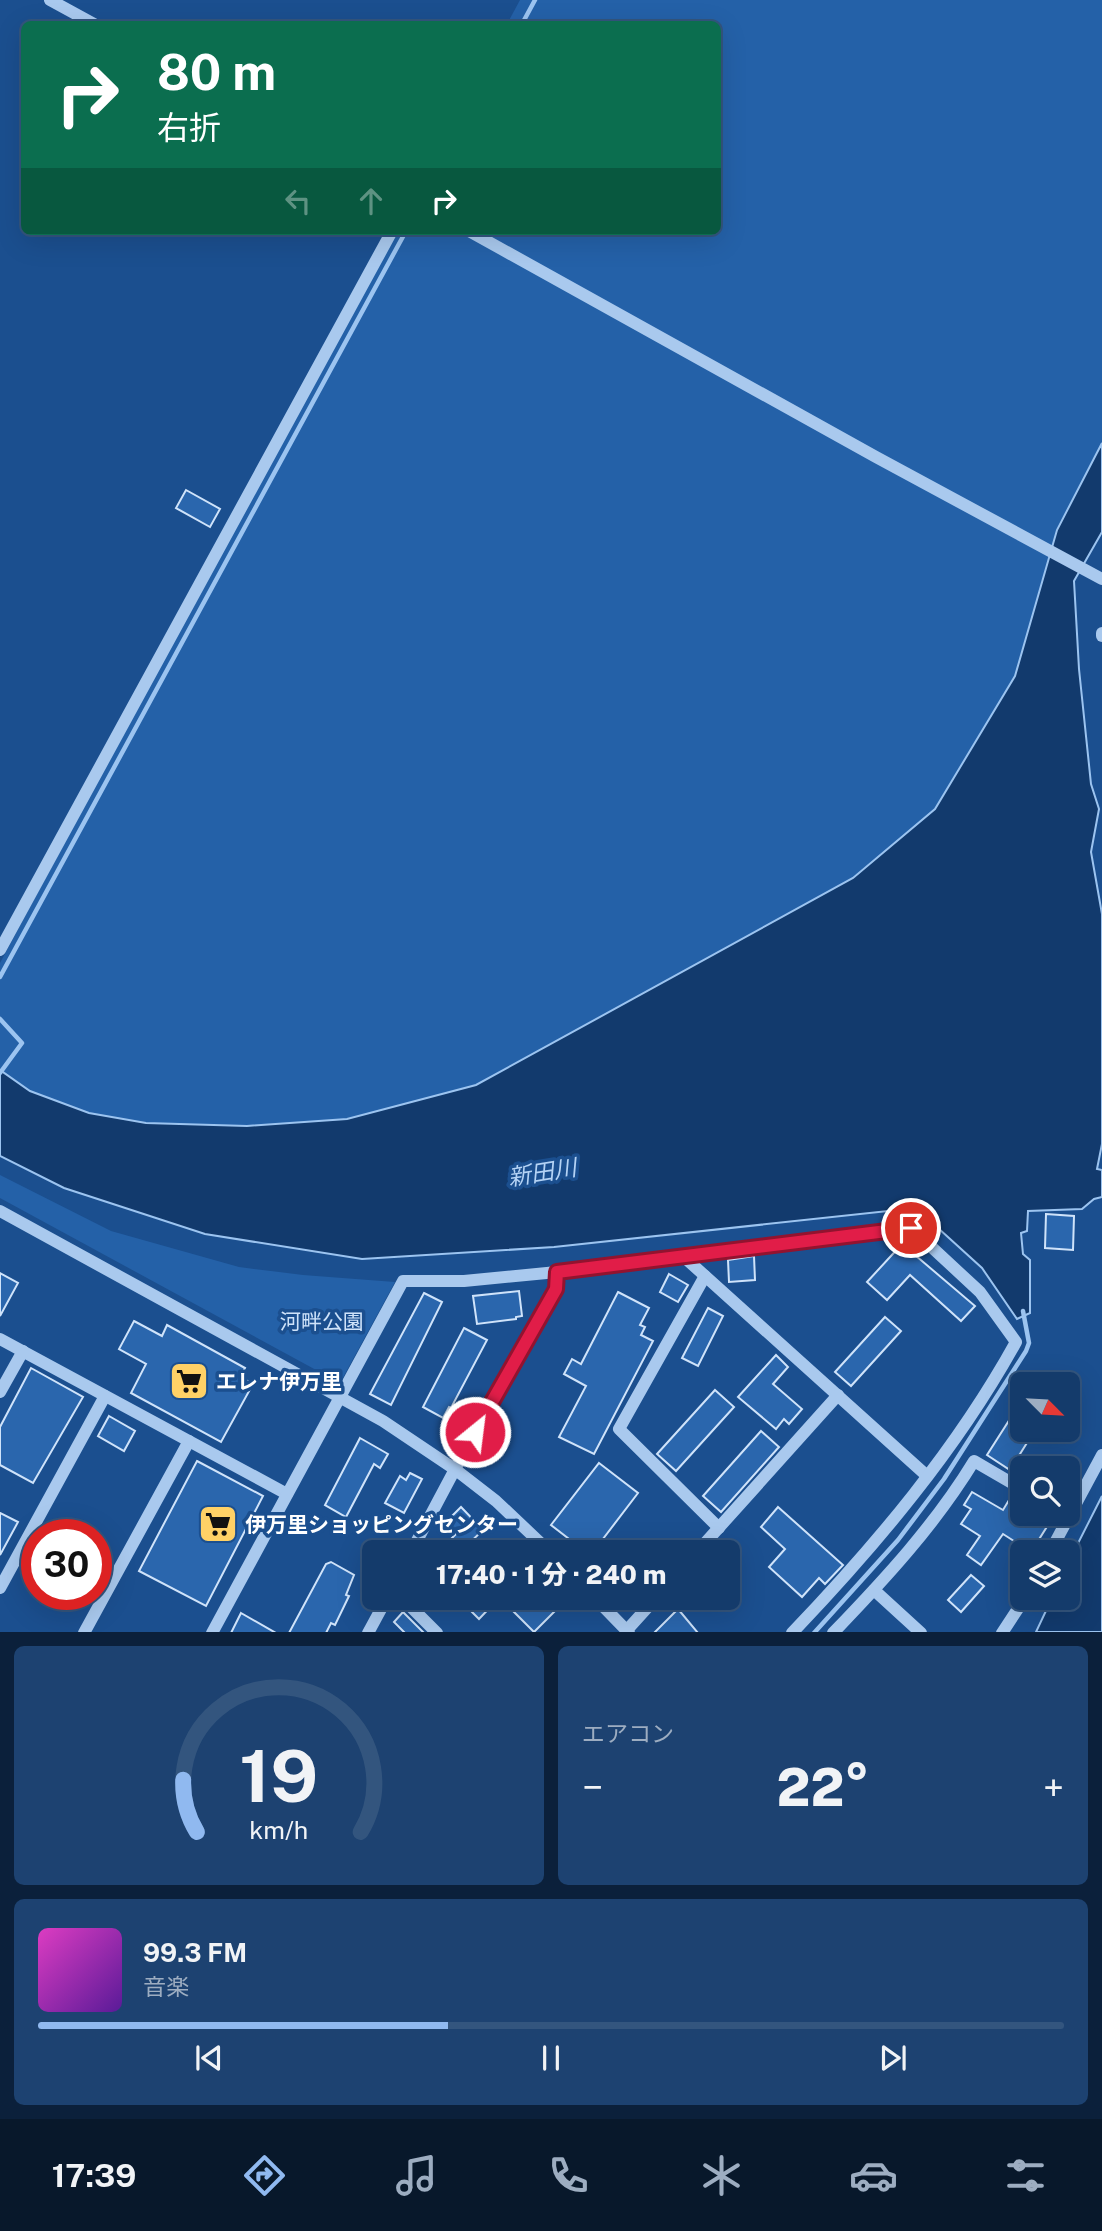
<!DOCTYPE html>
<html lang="ja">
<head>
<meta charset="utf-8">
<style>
	:root { --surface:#143b6b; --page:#1d4271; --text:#f1f3f6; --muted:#9dadc1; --line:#33557e; --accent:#90b9f0 }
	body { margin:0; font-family:"Public Sans","Noto Sans JP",sans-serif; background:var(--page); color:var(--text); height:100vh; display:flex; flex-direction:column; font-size:26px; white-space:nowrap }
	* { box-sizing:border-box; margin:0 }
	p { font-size:23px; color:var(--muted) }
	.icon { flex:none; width:38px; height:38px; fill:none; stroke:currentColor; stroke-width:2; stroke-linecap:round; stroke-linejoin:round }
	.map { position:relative; height:1632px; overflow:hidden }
	.sheet { display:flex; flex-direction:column; gap:14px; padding:14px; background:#0b203b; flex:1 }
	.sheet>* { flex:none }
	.guide { position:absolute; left:21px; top:21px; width:700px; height:214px; border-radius:10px; box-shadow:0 7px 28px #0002,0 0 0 2px var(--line); background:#0b6e4f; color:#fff; overflow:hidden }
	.needle { width:46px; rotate:114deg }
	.buttons { position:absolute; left:1010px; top:1372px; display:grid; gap:14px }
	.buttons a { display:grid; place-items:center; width:70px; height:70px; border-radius:10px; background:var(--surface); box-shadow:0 7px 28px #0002,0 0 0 2px var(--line); font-size:35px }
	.speed { position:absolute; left:21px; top:1519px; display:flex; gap:14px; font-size:35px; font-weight:700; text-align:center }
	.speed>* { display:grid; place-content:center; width:91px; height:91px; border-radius:50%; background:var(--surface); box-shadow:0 7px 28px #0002,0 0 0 2px var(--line); line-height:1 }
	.speed .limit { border:10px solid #d22; background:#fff; color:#111 }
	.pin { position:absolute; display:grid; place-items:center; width:60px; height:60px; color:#fff; margin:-30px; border:4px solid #fff; border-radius:50%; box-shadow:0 2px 7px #0007 }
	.me { position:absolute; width:77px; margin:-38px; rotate:29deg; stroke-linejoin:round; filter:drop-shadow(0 0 5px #0008) }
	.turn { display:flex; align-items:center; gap:24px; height:147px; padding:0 21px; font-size:32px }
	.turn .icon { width:91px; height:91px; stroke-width:2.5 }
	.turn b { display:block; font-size:49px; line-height:60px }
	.lanes { display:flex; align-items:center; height:66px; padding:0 21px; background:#0003; justify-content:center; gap:35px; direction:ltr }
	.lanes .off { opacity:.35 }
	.big { font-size:52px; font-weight:800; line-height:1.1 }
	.sheet .tile { flex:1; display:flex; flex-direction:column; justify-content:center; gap:10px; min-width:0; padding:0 24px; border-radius:10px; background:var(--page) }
	.sheet .dial { align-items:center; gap:0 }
	.dial svg { height:182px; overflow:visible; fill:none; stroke:var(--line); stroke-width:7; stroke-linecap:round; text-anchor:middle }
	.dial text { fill:var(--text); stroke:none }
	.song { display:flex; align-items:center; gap:21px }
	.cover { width:84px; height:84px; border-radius:10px; background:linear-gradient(135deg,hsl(310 70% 55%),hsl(270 70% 35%)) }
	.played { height:7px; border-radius:4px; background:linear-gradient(90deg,var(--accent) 40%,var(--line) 40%) }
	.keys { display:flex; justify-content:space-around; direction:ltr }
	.heat { display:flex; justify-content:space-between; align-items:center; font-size:38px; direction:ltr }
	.sheet .tiles { flex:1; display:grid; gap:14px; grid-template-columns:1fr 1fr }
	.tile:last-child { grid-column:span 2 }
	.trip { position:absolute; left:362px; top:1540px; width:378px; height:70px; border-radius:10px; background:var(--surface); box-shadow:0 7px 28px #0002,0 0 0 2px var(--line); font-weight:800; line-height:70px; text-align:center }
	.tabs { display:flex; height:112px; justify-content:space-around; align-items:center; background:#08182b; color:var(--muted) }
	.tabs .icon { width:49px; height:49px }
	.tabs .current { color:var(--accent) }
	.tabs b { font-size:32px; color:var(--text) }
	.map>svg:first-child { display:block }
</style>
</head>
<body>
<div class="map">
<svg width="1102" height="1633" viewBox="0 0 1102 1633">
	<rect width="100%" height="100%" fill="#1b4f8f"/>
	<g fill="#2461a8">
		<polygon points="520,0 1102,0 1102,443 1057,530 1016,676 935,809 853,878 476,1085 347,1119 247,1126 146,1123 89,1113 30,1091 0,1070 0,963 393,231 718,231 718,24 507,24"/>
		<polygon points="0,1175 111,1231 239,1267 303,1275 395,1282 340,1383 0,1198"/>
	</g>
	<g fill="#123a6d" stroke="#9cc4f0" stroke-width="2">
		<polygon points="1102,443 1102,532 1074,581 1079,669 1091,784 1099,809 1091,852 1102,914 1102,1144 1097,1169 1102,1170 1102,1197 1094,1199 1082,1209 1028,1211 1027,1231 1021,1233 1023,1254 1030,1260 1030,1313 1017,1319 982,1268 916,1208 554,1247 362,1259 205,1234 64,1188 0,1156 0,1070 30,1091 89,1113 146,1123 247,1126 347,1119 476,1085 853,878 935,809 1015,676 1057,530"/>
		<polygon points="1102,1496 1102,1632 1036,1632 1052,1598 1068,1598 1068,1563"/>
	</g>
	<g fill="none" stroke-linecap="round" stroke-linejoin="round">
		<g stroke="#9cc4f0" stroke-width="4.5">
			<polyline points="522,24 535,0"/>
			<polyline points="0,977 406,231"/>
			<polyline points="0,1019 22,1043 0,1073"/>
			<polyline points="814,1633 898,1540 944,1479 1026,1351 1029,1343 1023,1311"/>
		</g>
	</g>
	<g fill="#2a66ad" stroke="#cfe3fa" stroke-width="2">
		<polygon points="186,490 220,509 210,527 176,508"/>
		<polygon points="1046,1214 1074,1216 1073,1250 1045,1248"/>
		<polygon points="902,1244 975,1306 961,1321 910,1275 887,1300 867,1282"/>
		<polygon points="754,1256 755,1280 729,1282 728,1260"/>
		<polygon points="0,1273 18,1283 0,1316"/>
		<polygon points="669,1274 688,1285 678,1302 660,1292"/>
		<polygon points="519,1291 522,1316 516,1317 516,1319 477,1324 473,1296"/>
		<polygon points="618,1292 649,1308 640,1325 645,1327 641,1335 653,1341 594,1454 559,1437 586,1386 564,1374 572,1359 581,1364"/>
		<polygon points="424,1293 442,1302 391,1405 370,1394"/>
		<polygon points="708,1308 723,1316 698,1366 682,1358"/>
		<polygon points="885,1317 901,1331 851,1386 835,1372"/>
		<polygon points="134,1321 162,1336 167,1325 245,1368 240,1377 253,1384 221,1442 131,1393 146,1364 119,1349"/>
		<polygon points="464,1328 487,1340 451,1408 449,1407 443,1418 423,1407"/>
		<polygon points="776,1355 788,1367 773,1384 802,1409 789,1424 784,1419 776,1429 738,1397"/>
		<polygon points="31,1368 83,1397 33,1483 0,1465 0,1427"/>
		<polygon points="715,1390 734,1407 676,1471 657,1454"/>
		<polygon points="1022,1400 1022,1430 1035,1430 1010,1470 987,1455"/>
		<polygon points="109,1416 135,1431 124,1451 98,1436"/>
		<polygon points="761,1431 779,1447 721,1512 703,1496"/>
		<polygon points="360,1438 388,1454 380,1468 374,1464 346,1517 325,1505"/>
		<polygon points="197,1461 263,1496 206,1606 139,1571"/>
		<polygon points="599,1463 638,1493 593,1552 586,1552 551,1525"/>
		<polygon points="410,1473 422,1479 404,1513 385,1503 400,1476 406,1480"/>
		<polygon points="972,1492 1003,1510 1012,1495 1022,1501 1022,1514 1046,1514 1048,1525 1031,1552 1003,1534 981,1565 967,1555 980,1536 961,1524 971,1509 964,1505"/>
		<polygon points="461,1507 483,1530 460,1552 438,1552 456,1534 445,1523"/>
		<polygon points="778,1507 843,1565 825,1584 819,1578 802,1597 769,1567 785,1549 761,1527"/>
		<polygon points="0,1513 18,1522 0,1555"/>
		<polygon points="331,1562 354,1575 346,1595 349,1596 335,1625 331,1623 326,1633 289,1633 326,1564"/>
		<polygon points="971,1575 984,1586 961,1612 948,1600"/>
		<polygon points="458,1598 499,1598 479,1619"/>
		<polygon points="500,1598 568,1598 534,1632"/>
		<polygon points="678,1609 698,1633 654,1633"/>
		<polygon points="403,1612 424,1633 405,1633 394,1622"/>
		<polygon points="241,1613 276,1633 231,1633"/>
	</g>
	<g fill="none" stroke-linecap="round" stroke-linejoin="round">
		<g stroke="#a9c9ee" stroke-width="12">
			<polyline points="50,0 94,24"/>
			<polyline points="469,231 876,457 1102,579"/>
			<polyline points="1102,636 1102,633"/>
			<polyline points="0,950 392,231"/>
			<polyline points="0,1211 383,1421 456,1470 496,1501 550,1552"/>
			<polyline points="684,1257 926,1475"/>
			<polyline points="705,1276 619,1429 719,1528"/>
			<polyline points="0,1339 287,1494"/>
			<polyline points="0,1392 23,1351"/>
			<polyline points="411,1552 462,1456 556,1289 557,1272"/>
			<polyline points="697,1552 838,1395"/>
			<polyline points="1050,1552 1102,1455"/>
			<polyline points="0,1588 105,1396"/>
			<polyline points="874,1590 921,1633"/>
			<polyline points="402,1598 437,1633"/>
			<polyline points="595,1598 629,1633"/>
			<polyline points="627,1630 656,1598"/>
			<polyline points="84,1633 189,1441"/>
			<path d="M212 1633 403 1281H464L557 1272 911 1228 980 1292 1016 1342C957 1449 876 1545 792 1633"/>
			<polyline points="368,1633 387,1598"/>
			<path d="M833 1633C885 1579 935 1525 974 1461L1022 1489"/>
			<polyline points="1002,1633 1025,1598"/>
		</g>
	</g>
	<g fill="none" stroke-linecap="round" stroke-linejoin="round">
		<g stroke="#92132f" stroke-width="18">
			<polyline id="route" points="475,1432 556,1289 557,1272 911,1228"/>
		</g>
		<use href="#route" stroke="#e11d48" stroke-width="12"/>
	</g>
	<defs>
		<g id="supermarket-square" transform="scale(2.0125)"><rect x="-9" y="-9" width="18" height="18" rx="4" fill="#ffd166" stroke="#1b4f8f"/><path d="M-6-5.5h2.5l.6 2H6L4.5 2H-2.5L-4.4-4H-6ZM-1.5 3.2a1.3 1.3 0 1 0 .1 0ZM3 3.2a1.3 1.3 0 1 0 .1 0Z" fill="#111"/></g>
	</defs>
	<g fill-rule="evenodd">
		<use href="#supermarket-square" x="189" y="1381"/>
		<use href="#supermarket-square" x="218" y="1524"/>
	</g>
	<g text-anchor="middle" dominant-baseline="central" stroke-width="7" stroke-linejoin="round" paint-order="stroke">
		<g font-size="21" fill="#cfe3fa" stroke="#1b4f8f">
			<text x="322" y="1321">河畔公園</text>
		</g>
		<g font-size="21" font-weight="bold" fill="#fff" stroke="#1b4f8f" text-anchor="start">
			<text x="216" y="1381">エレナ伊万里</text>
			<text x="245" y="1524">伊万里ショッピングセンター</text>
		</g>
		<g font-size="23" font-style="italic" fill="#b5d3f5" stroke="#1b4f8f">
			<text transform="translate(542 1172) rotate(-9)">新田川</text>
		</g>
	</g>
</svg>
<div class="buttons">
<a><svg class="needle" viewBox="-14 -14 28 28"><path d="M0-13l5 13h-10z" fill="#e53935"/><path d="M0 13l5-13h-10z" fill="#9dadc1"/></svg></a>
<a><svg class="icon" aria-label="search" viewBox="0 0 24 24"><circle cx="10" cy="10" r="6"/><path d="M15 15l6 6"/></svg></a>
<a><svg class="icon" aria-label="layers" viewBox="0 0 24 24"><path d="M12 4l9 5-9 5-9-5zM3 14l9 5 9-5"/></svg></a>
</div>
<div class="speed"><div class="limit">30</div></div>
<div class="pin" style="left:911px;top:1228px;background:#d93025"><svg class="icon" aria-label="arrive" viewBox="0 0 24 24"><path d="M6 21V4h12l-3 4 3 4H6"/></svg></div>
<svg class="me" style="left:475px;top:1432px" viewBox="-20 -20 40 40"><circle r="17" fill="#e11d48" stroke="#fff" stroke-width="3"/><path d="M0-11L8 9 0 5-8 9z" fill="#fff"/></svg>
<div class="trip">17:40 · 1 分 · 240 m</div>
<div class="guide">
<div class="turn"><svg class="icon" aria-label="right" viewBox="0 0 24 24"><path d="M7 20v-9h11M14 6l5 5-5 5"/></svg><div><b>80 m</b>右折</div></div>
<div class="lanes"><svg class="icon off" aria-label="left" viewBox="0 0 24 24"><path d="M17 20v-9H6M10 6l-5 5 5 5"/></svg><svg class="icon off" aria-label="ahead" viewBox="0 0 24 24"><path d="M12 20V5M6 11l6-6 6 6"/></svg><svg class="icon" aria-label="right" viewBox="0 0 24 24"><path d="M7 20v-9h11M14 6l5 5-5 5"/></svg></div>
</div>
</div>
<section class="sheet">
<div class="tiles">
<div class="tile dial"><svg viewBox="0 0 100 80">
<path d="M14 69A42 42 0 1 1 86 69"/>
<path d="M14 69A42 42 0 0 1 8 46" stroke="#90b9f0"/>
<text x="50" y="56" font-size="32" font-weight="700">19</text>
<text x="50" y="72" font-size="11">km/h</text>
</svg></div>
<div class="tile"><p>エアコン</p>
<div class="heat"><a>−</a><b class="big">22°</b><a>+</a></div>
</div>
<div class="tile">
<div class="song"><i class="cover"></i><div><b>99.3 FM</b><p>音楽</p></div></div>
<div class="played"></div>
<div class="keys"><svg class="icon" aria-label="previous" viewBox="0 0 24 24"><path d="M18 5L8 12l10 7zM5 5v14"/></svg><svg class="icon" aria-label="pause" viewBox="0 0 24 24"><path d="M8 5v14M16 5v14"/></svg><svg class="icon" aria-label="next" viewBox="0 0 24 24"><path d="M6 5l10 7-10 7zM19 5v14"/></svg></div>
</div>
</div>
</section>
<nav class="tabs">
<b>17:39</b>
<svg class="icon current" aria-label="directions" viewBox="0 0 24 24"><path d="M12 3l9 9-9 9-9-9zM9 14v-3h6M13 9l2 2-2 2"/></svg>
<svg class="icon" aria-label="music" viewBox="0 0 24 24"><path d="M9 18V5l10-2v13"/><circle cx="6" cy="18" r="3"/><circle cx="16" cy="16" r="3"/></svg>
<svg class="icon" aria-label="phone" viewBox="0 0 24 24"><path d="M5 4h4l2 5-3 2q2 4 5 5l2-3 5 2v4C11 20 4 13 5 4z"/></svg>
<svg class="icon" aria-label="climate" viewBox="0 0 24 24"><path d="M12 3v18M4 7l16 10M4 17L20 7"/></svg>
<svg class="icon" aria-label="car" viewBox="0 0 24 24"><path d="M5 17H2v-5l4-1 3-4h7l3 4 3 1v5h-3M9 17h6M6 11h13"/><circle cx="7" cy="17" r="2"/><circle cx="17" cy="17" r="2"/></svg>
<svg class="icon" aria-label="filters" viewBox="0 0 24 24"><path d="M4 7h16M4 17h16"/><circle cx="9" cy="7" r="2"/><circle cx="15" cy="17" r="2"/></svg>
</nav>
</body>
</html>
